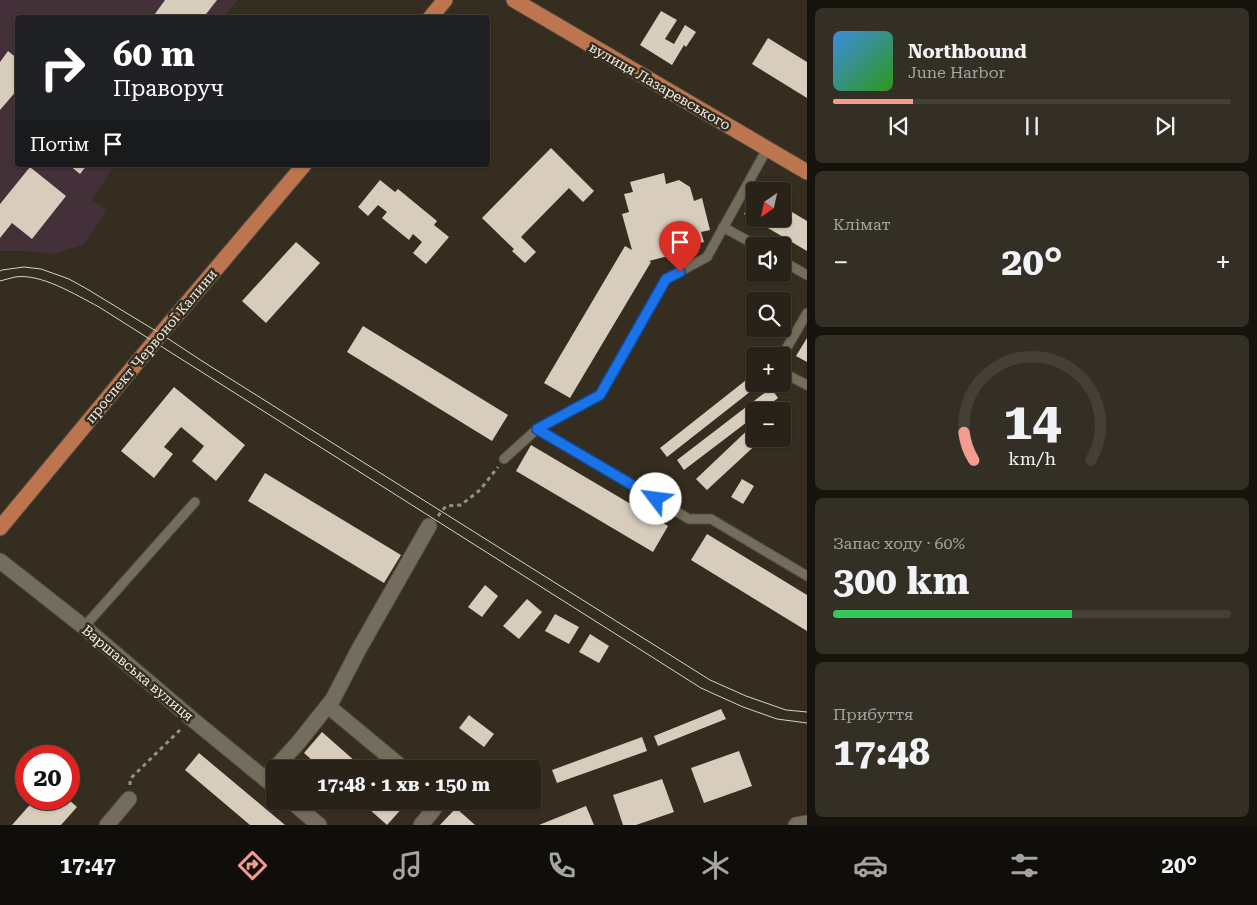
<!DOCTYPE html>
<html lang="uk">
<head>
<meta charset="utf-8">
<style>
	:root { --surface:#282218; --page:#342f25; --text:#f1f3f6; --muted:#a5a4a2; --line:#443f37; --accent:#f59c91 }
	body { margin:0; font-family:"Roboto Serif",serif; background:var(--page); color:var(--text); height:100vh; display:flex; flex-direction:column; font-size:19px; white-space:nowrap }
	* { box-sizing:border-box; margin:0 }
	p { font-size:16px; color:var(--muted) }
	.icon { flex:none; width:28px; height:28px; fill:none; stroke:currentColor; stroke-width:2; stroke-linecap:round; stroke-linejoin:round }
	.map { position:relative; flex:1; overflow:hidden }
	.drawer { display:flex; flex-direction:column; gap:8px; padding:8px; background:#16130d; width:450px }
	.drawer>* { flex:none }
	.banner { position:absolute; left:15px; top:15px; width:475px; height:152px; border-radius:5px; box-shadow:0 1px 4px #0004,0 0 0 1px var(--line); background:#202124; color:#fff; overflow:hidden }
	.needle { width:32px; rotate:214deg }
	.fabs { position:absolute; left:746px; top:182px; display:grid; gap:10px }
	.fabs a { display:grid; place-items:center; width:45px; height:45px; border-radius:5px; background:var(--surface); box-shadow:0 1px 4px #0004,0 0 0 1px var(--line); font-size:25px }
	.speed { position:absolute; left:15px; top:745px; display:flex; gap:10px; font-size:25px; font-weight:700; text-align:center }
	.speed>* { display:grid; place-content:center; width:65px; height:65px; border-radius:50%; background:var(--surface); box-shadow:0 1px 4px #0004,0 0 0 1px var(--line); line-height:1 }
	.speed .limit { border:8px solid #d22; background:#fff; color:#111 }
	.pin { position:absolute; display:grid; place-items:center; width:42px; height:42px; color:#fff; margin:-51px -21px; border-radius:50% 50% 50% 0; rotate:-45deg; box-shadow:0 0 5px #0007 }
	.pin .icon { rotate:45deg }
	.me { position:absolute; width:55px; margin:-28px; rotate:300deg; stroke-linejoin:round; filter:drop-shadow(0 0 4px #0008) }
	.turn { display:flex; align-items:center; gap:18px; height:105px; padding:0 15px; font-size:22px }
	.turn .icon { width:65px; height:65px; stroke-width:2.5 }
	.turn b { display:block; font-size:35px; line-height:42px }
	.then { display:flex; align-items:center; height:48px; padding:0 15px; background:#0003; gap:10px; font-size:19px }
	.big { font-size:38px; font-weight:700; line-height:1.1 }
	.drawer .widget { flex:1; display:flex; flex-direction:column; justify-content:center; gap:8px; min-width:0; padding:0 18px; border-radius:8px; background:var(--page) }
	.drawer .dial { align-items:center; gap:0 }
	.dial svg { height:130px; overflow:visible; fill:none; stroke:var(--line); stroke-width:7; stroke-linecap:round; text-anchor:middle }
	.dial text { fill:var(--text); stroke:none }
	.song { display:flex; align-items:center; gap:15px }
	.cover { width:60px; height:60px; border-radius:8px; background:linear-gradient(135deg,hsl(210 70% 55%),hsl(110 70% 35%)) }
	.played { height:5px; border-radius:2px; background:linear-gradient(90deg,var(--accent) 20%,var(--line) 20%) }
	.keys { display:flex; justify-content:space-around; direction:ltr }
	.heat { display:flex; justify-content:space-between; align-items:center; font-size:28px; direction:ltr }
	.charge { height:8px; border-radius:4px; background:linear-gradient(90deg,#34c759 60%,var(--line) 0) }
	.trip { position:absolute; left:266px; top:760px; width:275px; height:50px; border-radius:5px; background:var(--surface); box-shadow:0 1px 4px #0004,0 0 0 1px var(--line); font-weight:700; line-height:50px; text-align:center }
	.dock { display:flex; height:80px; justify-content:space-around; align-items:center; background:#100e0a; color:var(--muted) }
	.dock .icon { width:35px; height:35px }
	.dock .on { color:var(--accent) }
	.dock b { font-size:22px; color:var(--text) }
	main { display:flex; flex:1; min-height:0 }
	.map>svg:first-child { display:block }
</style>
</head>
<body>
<main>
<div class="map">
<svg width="807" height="825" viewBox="0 0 807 825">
	<rect width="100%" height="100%" fill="#352e20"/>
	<polygon fill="#433038" points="0,0 238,0 224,17 18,18 18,165 114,165 92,200 107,210 84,244 54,254 23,251 0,251"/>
	<g fill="#d8cdbd">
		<polygon points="165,0 217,0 203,18 152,18"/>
		<polygon points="661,11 677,20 665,39 674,44 685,25 696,32 686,47 684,45 672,65 640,45"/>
		<polygon points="768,38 807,62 807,98 752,64"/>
		<polygon points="8,51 18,59 18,89 0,110 0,62"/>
		<polygon points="551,148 594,191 583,202 569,188 521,237 536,252 525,263 512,251 514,249 482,218"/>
		<polygon points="69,165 87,165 80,174"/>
		<polygon points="30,167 66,196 32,239 12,223 0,238 0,204"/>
		<polygon points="664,173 666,184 679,180 690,187 694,201 702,198 710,230 701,232 704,242 681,247 683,252 649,261 651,262 570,398 544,383 625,246 632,250 622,214 629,212 624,194 633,192 630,182"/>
		<polygon points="380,180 395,192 398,189 437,221 434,225 449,237 426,264 413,253 422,242 413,234 409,240 382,218 387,212 378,205 368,216 358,207"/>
		<polygon points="755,196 755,219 782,219 782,206 807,221 807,251 744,214"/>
		<polygon points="296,242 320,263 266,323 242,301"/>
		<polygon points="363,326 508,415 492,441 347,352"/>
		<polygon points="807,338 807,362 796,356"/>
		<polygon points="755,373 755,384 760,384 667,457 660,448"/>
		<polygon points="174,387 245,445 216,481 192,461 204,446 181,427 164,447 173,454 154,478 121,451"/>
		<polygon points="771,388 778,398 761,411 755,411 755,416 684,470 677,460"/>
		<polygon points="776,403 787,415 782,419 782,411 768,411"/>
		<polygon points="755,423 755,439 762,439 707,490 696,479"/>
		<polygon points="531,445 668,526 653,552 516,471"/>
		<polygon points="265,473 401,555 384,583 248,501"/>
		<polygon points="742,479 754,486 743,504 731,497"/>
		<polygon points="707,534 807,595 807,631 691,560"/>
		<polygon points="485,585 498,596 482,617 468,607"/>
		<polygon points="527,599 542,612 519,639 503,626"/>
		<polygon points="555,614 579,627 569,644 545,631"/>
		<polygon points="590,634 609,646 599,663 579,652"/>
		<polygon points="721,709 726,719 658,746 654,736"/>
		<polygon points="469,715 494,734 484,747 459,728"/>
		<polygon points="322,732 364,769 322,769 304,753"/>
		<polygon points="642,737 647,751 557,783 552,770"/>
		<polygon points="739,751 752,786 704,803 691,768"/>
		<polygon points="199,753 285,825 250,825 185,770"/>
		<polygon points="502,760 511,769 492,769"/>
		<polygon points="662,779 674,812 636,825 623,825 613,795"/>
		<polygon points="35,799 68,799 77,807 61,825 12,825"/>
		<polygon points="360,801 401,801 405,805 387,825"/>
		<polygon points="586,806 594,825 539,825"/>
		<polygon points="456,808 475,825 440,825"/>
	</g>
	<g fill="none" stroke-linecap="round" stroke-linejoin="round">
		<g stroke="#504a3e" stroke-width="11">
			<g id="service">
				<polyline points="723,227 757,246"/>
				<polyline points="782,261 807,275"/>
				<polyline points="782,356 807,313"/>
				<polyline points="782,372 807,385"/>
				<polyline points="537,429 600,395 666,279 707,257 767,149"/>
				<polyline points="504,459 537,429 689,519 711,519 807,576"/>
				<polyline points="84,627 195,502"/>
			</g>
		</g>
		<g stroke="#504a3e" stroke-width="17">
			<g id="minor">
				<polyline points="0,561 84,627 192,719 275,787"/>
				<polyline points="328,706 404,769"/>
				<polyline points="265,779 298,743 333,699 359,649 429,526"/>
				<polyline points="291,801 319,825"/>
				<polyline points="107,825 129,799"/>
				<polyline points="421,825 434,809 436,801"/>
				<polyline points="796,825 807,823"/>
			</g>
		</g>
		<g stroke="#504a3e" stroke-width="17">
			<g id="primary">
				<polyline points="514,0 807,172"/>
				<polyline points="430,18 445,0"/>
				<polyline points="0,528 154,342 304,165"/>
			</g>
		</g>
		<g stroke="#969085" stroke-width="3" stroke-dasharray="4 4" stroke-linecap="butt">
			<polyline points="438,516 446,506 461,505 480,490 498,467"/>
			<polyline points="130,785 130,779 182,728"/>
		</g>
		<use href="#service" stroke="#746c5c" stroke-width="9"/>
		<use href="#minor" stroke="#746c5c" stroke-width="15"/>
		<use href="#primary" stroke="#bd754f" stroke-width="15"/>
		<g stroke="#d7d2c8" stroke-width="1">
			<polyline points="0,271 2,270 24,267 41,269 69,279 87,289 161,334 202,361 710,680 746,696 786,710 807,712"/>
			<path d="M0 281C5 280 10 278 15 277 41 273 76 295 99 307L701 688 743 707 777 719 807 723"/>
		</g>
	</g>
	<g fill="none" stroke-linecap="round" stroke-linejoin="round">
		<g stroke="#114b97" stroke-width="12">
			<polyline id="route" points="656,499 537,429 600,395 666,279 680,272"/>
		</g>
		<use href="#route" stroke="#1a73e8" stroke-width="9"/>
	</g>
	<g text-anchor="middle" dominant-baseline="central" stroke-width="5" stroke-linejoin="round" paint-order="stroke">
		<g font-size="14" fill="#f2ede4" stroke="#352e20">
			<text transform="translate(660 86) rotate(30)">вулиця Лазаревського</text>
			<text transform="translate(151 346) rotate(-50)">проспект Червоної Калини</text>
			<text transform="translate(138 673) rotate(40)">Варшавська вулиця</text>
		</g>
	</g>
</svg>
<div class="fabs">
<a><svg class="needle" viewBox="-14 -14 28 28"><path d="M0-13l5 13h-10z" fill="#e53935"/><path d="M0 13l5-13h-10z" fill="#a5a4a2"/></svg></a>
<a><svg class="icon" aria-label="sound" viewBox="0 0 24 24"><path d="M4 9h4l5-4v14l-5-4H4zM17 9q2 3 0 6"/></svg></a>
<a><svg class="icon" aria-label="search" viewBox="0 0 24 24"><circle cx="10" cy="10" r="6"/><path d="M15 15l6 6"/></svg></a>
<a>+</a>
<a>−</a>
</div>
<div class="speed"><div class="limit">20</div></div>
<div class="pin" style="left:680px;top:272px;background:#d93025"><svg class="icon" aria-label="arrive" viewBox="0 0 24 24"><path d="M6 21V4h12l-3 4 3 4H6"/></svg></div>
<svg class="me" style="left:656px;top:499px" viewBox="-20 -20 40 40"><circle r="19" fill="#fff"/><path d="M0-13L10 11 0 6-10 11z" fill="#1a73e8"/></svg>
<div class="trip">17:48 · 1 хв · 150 m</div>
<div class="banner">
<div class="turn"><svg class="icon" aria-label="right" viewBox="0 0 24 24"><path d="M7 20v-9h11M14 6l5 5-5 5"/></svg><div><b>60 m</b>Праворуч</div></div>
<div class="then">Потім<svg class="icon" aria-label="arrive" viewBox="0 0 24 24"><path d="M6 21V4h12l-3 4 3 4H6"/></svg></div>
</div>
</div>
<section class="drawer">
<div class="widget">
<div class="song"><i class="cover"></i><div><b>Northbound</b><p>June Harbor</p></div></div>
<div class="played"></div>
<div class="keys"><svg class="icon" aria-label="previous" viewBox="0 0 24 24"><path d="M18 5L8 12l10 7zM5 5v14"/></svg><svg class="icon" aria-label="pause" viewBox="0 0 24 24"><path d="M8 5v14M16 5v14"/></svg><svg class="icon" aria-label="next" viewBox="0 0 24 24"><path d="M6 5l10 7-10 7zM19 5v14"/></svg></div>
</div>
<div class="widget"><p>Клімат</p>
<div class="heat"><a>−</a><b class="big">20°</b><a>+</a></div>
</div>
<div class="widget dial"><svg viewBox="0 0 100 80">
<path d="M14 69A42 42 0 1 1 86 69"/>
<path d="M14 69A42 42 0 0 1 8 52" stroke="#f59c91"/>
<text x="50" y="56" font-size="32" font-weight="700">14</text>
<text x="50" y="72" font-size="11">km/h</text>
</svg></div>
<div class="widget"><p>Запас ходу · 60%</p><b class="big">300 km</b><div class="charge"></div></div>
<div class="widget"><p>Прибуття</p><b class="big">17:48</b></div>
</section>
</main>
<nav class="dock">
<b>17:47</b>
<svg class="icon on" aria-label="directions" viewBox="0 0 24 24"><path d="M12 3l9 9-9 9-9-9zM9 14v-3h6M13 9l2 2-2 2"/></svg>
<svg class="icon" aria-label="music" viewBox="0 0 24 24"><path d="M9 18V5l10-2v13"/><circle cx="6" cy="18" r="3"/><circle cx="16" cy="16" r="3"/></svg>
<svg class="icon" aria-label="phone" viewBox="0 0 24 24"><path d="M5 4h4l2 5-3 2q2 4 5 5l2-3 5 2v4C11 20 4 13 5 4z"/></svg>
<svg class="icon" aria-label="climate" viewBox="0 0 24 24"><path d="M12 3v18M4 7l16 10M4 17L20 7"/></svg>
<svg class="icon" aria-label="car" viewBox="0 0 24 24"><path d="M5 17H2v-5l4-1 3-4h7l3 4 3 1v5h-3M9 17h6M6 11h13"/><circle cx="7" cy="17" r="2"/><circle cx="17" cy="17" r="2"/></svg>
<svg class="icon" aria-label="filters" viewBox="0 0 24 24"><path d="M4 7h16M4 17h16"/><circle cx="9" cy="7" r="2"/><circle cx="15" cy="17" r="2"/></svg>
<b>20°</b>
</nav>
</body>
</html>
